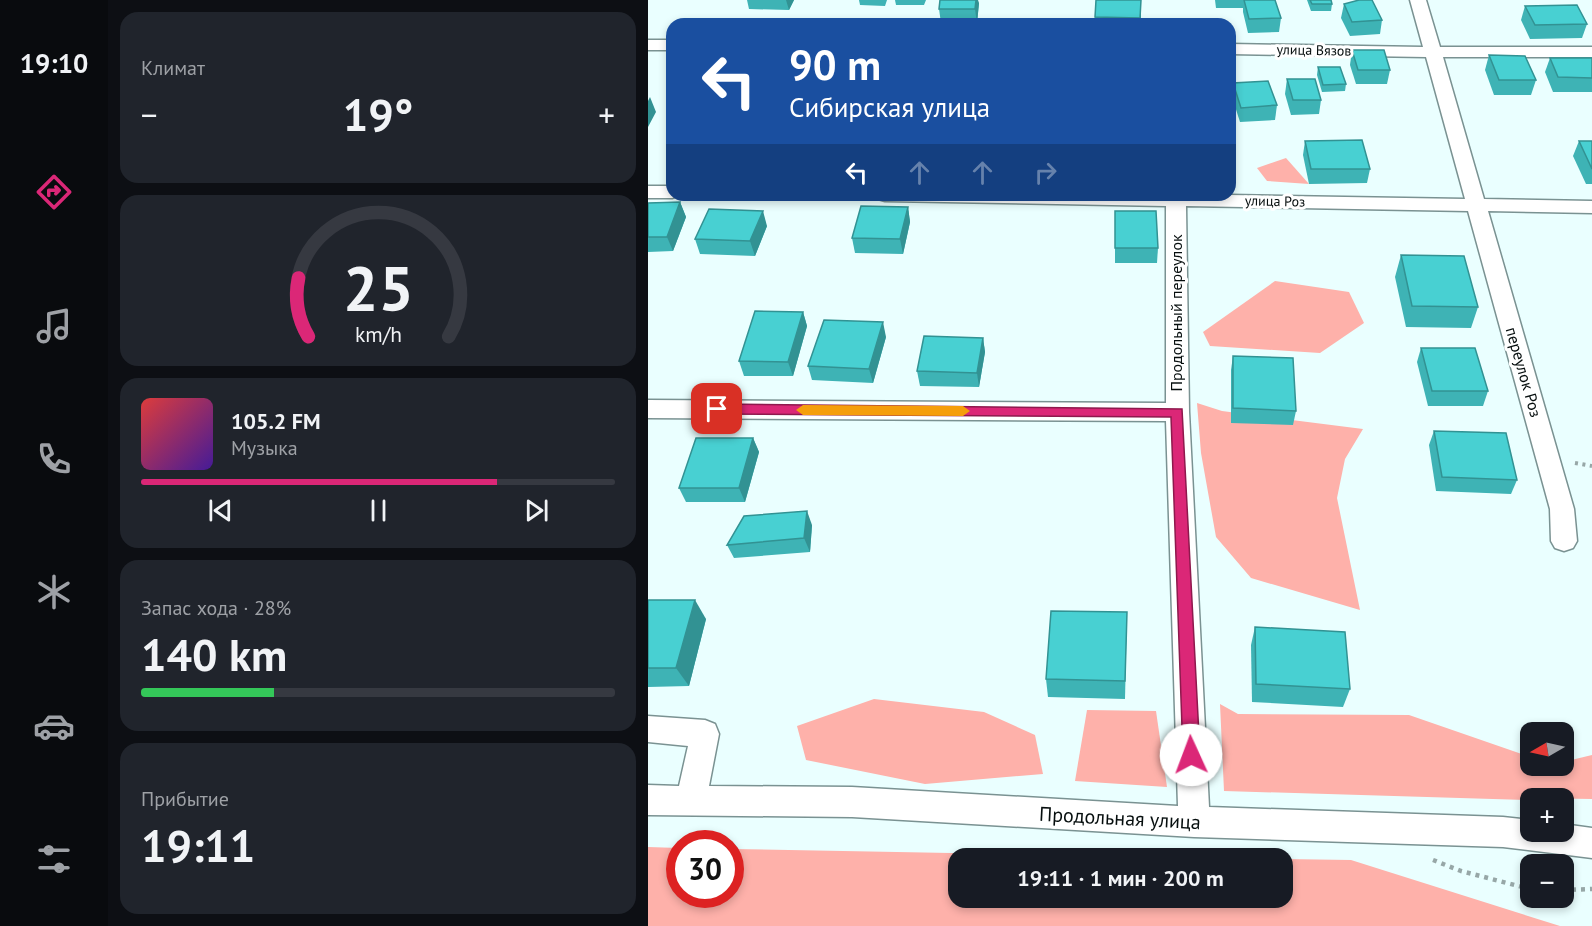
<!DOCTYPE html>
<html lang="ru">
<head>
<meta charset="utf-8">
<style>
	:root { --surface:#171b24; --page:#20242c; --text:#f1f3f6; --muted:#9ea1a6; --line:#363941; --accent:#db2777 }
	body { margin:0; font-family:"PT Sans",sans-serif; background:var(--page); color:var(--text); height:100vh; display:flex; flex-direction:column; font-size:22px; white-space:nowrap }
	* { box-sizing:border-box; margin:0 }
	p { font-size:20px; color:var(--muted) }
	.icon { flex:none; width:33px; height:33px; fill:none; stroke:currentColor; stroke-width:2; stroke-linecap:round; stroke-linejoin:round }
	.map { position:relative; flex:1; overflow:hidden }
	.drawer { display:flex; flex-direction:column; gap:12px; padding:12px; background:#0d0f14; width:540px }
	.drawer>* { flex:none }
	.hud { position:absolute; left:18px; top:18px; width:570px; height:183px; border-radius:18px; box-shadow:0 3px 9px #0003; background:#1a4fa0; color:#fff; overflow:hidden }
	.needle { width:39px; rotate:261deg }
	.fabs { position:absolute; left:872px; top:722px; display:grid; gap:12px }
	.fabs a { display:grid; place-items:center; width:54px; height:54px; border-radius:12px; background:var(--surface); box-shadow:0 3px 9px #0003; font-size:30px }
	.speed { position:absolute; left:18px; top:830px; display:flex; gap:12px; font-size:30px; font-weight:700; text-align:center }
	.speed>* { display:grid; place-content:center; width:78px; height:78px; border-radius:50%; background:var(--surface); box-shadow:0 3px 9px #0003; line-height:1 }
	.speed .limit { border:9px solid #d22; background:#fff; color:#111 }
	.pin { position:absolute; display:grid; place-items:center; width:51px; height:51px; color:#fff; margin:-26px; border-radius:12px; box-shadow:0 3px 9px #0006 }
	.me { position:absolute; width:66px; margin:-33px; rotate:358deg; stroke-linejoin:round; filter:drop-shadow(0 0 4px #0008) }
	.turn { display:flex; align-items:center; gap:21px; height:126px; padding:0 24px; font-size:27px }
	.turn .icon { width:78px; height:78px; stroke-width:2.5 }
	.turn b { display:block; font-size:42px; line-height:51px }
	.lanes { display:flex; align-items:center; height:57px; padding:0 24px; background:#0003; justify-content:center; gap:30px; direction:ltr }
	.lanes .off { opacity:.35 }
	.big { font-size:45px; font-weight:600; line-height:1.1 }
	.drawer .card { flex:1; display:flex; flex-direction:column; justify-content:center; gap:9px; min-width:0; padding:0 21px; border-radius:18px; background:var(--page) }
	.drawer .dial { align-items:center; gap:0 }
	.dial svg { height:156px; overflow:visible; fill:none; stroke:var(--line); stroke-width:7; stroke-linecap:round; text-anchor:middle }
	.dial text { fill:var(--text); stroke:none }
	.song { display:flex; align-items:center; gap:18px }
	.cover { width:72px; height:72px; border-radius:9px; background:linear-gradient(135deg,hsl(0 70% 55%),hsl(260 70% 35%)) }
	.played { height:6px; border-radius:3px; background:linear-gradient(90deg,var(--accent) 75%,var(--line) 75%) }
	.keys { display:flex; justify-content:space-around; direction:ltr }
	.heat { display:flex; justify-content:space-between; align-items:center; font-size:33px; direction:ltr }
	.charge { height:9px; border-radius:4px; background:linear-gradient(90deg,#34c759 28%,var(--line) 0) }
	.trip { position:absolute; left:300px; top:848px; width:345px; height:60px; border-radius:18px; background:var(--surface); box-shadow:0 3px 9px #0003; font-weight:600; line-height:60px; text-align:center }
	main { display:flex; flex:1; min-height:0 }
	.menu { display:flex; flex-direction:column; width:108px; justify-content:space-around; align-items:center; background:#090b0e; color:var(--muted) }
	.menu .icon { width:42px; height:42px }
	.menu .on { color:var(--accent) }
	.menu b { font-size:27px; color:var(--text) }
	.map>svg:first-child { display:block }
</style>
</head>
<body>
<main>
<nav class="menu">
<b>19:10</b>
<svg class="icon on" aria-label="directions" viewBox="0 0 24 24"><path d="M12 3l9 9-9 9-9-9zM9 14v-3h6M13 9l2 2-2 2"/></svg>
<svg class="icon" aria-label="music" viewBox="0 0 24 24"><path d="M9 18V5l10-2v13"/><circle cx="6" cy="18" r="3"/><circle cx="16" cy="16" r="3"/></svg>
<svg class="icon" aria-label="phone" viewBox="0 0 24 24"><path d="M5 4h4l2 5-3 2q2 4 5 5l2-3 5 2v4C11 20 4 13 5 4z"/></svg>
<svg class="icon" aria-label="climate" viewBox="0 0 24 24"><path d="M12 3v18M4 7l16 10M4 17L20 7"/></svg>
<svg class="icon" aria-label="car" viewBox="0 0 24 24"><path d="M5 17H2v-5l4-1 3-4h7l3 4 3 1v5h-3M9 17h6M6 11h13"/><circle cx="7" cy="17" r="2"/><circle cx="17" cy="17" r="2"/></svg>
<svg class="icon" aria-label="filters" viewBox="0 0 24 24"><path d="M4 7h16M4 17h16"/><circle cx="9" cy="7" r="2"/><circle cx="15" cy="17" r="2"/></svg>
</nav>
<section class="drawer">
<div class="card"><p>Климат</p>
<div class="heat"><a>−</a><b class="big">19°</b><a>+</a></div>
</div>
<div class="card dial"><svg viewBox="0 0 100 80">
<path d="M14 69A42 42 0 1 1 86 69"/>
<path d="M14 69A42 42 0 0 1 9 39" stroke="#db2777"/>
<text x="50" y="56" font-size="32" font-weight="700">25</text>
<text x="50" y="72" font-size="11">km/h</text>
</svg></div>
<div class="card">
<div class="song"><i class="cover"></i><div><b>105.2 FM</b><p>Музыка</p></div></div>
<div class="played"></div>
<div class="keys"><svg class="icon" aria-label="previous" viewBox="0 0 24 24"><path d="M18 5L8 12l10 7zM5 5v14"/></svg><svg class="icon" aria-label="pause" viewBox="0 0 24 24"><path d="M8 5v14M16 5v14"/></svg><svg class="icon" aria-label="next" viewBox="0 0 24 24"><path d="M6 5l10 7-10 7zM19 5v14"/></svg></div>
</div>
<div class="card"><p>Запас хода · 28%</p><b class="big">140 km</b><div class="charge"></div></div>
<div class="card"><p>Прибытие</p><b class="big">19:11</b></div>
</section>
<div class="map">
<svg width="944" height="926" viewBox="0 0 944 926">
	<rect width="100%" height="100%" fill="#eaffff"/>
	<g fill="#feb1aa">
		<polygon points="638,158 661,184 619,181 609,168"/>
		<polygon points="627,281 701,292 716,323 672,353 562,346 555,332"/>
		<polygon points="549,403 574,411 715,429 697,459 689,498 712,610 603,578 568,537 553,453"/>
		<polygon points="226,699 336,712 387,735 395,774 277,784 158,760 149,726"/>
		<polygon points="572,704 590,714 761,715 882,757 882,765 915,765 915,762 944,755 944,799 882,798 880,800 576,791"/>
		<polygon points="439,710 508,711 519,787 427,781"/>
		<polygon points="0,847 31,848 32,894 82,894 83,849 569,858 310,858 310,897 634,897 635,859 703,860 912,926 0,926"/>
	</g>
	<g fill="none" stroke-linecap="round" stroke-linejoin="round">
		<g stroke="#7a9292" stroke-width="3">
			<g id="street">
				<polygon points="762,0 778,0 792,47 944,47 944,57 795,57 836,199 944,201 944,213 840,211 926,509 929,541 925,548 916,551 907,548 903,541 902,509 820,211 538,206 541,412 561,807 855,817 882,820 882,831 915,831 915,824 944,828 944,858 855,847 546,837 204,817 0,815 0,785 31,786 40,746 0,742 0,716 57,720 67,724 71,734 61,786 204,787 530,806 518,421 0,418 0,400 518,403 518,206 237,201 230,199 227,195 582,195 817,199 778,57 582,54 582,44 775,47"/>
				<rect x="0" y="40" width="24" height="10"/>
				<polygon points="0,186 24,186 24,195 32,195 24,198 0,198"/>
			</g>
		</g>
		<polyline stroke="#97a7a7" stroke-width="4" stroke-dasharray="3 4.5" stroke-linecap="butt" points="927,463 944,466"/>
		<g stroke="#97a7a7" stroke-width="4.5" stroke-dasharray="4 5" stroke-linecap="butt">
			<polyline points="785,860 813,871 882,889"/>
			<polyline points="915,890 944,889"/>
		</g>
		<use href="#street" fill="#fff" fill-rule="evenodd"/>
	</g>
	<g fill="#3eb3b5">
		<polygon points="99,0 146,0 141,10 101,9"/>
		<polygon points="211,0 239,0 237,6 212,5"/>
		<polygon points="247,0 278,0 276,5 248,5"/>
		<polygon points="493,0 493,24 447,24 447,17"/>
		<polygon points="567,0 627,0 633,18 631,32 600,33 595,12 595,8 568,8"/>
		<polygon points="659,0 683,0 684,4 683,11 663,11"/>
		<polygon points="331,3 329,23 293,23 291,9"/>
		<polygon points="696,4 734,20 732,34 702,36 693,18"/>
		<polygon points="877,6 939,24 934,38 882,39 873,20"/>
		<polygon points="704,50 742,70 739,84 708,84 702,65"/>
		<polygon points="841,55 888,80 883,95 846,95 837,70"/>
		<polygon points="902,58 944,58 944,92 905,92 897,72"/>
		<polygon points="670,67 698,84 697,91 674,92 669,75"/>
		<polygon points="639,79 673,100 671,114 643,115 637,94"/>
		<polygon points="585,83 629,105 627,120 592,122 584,97"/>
		<polygon points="657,141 722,169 719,183 661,184 655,155"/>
		<polygon points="931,141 944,141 944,184 938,184 925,156"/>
		<polygon points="32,202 38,217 25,251 0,252 0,203"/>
		<polygon points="260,207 262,222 255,254 207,253 204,238"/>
		<polygon points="467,211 510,248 509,263 467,263"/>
		<polygon points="119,226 107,256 52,254 47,239"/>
		<polygon points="753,255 830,307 823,328 758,327 747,277"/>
		<polygon points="155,312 159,326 145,376 96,376 91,361"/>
		<polygon points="238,337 225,383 164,380 160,366"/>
		<polygon points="335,338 337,352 331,387 272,386 269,371"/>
		<polygon points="773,348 840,391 835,406 780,406 769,362"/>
		<polygon points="585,356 648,411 645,425 583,423 583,370"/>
		<polygon points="786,431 869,480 863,494 788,491 781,445"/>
		<polygon points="105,438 111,452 97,502 38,502 31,488"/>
		<polygon points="164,525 162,552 86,558 79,545"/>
		<polygon points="0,600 58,619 41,686 0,687"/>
		<polygon points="479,612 477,699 400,697 398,679"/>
		<polygon points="607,627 702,689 695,707 604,702 603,645"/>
	</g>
	<g fill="#329293">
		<polygon points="138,0 146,0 141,10"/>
		<polygon points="328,0 330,0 331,3 329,23 327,9"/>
		<polygon points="2,97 8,112 0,127 0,101"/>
		<polygon points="32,202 38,217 25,251 19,237"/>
		<polygon points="260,207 262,222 255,254 252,239"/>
		<polygon points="115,211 119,226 107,256 102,241"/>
		<polygon points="155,312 159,326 145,376 140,362"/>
		<polygon points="235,322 238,337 225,383 221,369"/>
		<polygon points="335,338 337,352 331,387 329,373"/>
		<polygon points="105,438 111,452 97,502 91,488"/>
		<polygon points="159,511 164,525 162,552 156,538"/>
		<polygon points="47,600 58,619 41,686 28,668"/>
	</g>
	<g fill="#48d0d2" stroke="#329293" stroke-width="1.5">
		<polygon points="292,0 328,0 327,9 291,9"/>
		<polygon points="448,0 493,0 492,18 447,17"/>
		<polygon points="596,0 627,0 633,18 601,19"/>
		<polygon points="662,0 683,0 684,4 664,4"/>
		<polygon points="711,0 724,0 734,20 704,22 696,4"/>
		<polygon points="929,5 939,24 887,25 877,6"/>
		<polygon points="704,50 736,50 742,70 710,70"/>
		<polygon points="841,55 877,56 888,80 851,80"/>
		<polygon points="902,58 944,58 944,78 910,77"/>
		<polygon points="670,67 692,67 698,84 675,85"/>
		<polygon points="639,79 667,79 673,100 645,100"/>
		<polygon points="620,81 629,105 593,108 585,83"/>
		<polygon points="714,140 722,169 663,169 657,141"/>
		<polygon points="931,141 944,141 944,169"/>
		<polygon points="32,202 19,237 0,237 0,203"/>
		<polygon points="213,206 260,207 252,239 204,238"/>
		<polygon points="61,209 115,211 102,241 47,239"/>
		<polygon points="467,211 508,211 510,248 467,248"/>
		<polygon points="753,255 816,256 830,307 764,306"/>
		<polygon points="107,311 155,312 140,362 91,361"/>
		<polygon points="176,320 235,322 221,369 160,366"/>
		<polygon points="276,336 335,338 329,373 269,371"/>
		<polygon points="773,348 827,348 840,391 784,391"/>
		<polygon points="585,356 645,358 648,411 585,408"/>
		<polygon points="786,431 858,433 869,480 794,477"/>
		<polygon points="48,438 105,438 91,488 31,488"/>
		<polygon points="159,511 156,538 79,545 96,516"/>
		<polygon points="0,600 47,600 28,668 0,668"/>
		<polygon points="403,611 479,612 477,681 398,679"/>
		<polygon points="607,627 697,632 702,689 608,684"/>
	</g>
	<polygon fill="#db2777" stroke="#8e194d" stroke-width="1.5" points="69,404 534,409 552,755 549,760 543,763 538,760 535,755 523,417 69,414 62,409"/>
	<polygon fill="#f59e0b" points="155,405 315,406 322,411 315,416 155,415 148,410"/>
	<g text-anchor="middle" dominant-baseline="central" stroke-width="6" stroke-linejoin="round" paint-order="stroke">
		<g font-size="14" fill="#060e0e" stroke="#fff">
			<text transform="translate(666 50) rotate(1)">улица Вязов</text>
			<text transform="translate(627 201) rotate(1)">улица Роз</text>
		</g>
		<g font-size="16" fill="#060e0e" stroke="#fff">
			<text transform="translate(528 313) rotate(-90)">Продольный переулок</text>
			<text transform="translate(876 372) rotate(74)">переулок Роз</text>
		</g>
		<g font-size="20" fill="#060e0e" stroke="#fff">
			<text transform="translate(472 818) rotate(3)">Продольная улица</text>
		</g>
	</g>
</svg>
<div class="fabs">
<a><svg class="needle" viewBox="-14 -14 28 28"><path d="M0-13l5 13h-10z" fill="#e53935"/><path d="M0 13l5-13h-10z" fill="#9ea1a6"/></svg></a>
<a>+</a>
<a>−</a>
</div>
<div class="speed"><div class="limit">30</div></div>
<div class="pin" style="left:69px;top:409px;background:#d93025"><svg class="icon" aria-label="arrive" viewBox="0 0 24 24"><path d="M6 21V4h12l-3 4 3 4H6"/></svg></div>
<svg class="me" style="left:543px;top:755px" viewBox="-20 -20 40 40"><circle r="19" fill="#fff"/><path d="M0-13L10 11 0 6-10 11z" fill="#db2777"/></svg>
<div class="trip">19:11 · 1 мин · 200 m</div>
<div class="hud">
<div class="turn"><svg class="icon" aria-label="left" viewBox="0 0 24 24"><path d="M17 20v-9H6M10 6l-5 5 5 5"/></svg><div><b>90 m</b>Сибирская улица</div></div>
<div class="lanes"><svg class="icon" aria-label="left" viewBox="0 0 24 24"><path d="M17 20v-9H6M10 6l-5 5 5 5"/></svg><svg class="icon off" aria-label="ahead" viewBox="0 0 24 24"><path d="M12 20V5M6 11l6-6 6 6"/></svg><svg class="icon off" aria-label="ahead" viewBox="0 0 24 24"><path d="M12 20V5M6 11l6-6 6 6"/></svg><svg class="icon off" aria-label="right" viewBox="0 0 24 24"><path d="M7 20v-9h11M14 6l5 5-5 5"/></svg></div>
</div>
</div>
</main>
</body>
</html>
